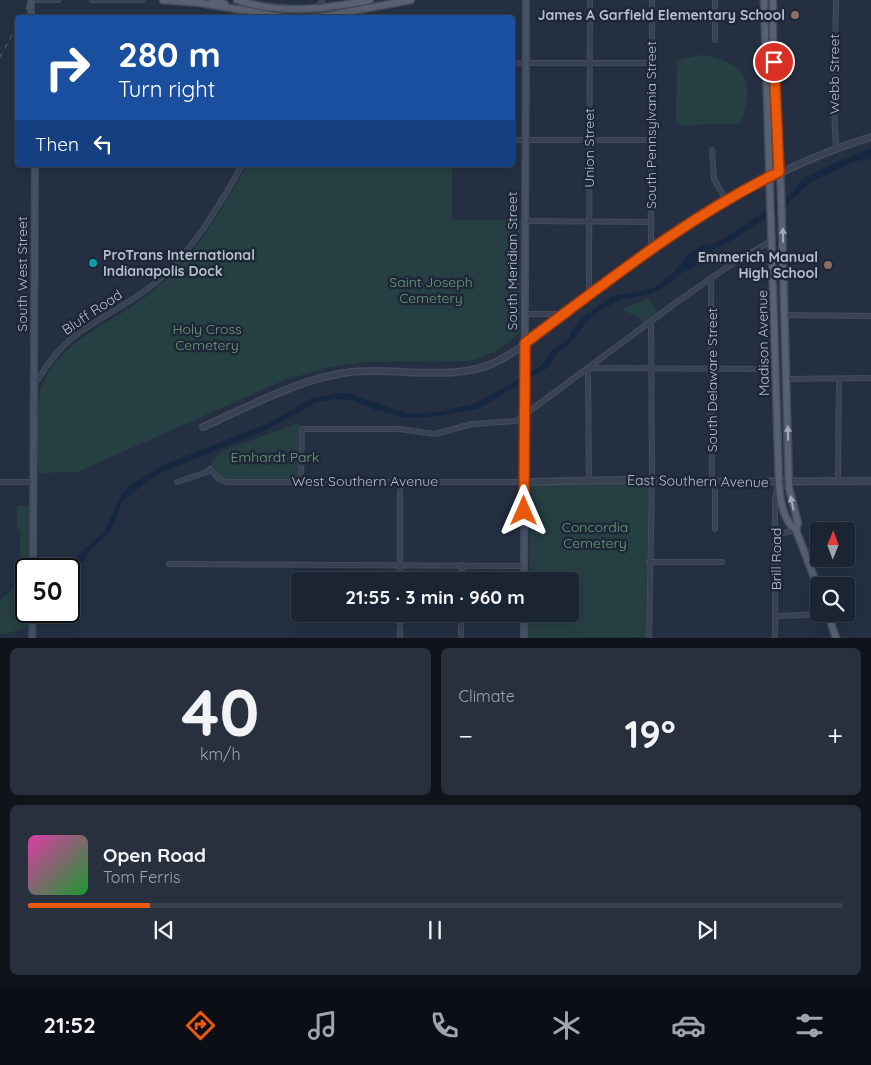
<!DOCTYPE html>
<html lang="en">
<head>
<meta charset="utf-8">
<style>
	:root { --surface:#1b2432; --page:#28303e; --text:#f1f3f6; --muted:#a0a4ac; --line:#39414d; --accent:#ea580c }
	body { margin:0; font-family:Quicksand,sans-serif; background:var(--page); color:var(--text); height:100vh; display:flex; flex-direction:column; font-size:19px; white-space:nowrap }
	* { box-sizing:border-box; margin:0 }
	p { font-size:16px; color:var(--muted) }
	.icon { flex:none; width:28px; height:28px; fill:none; stroke:currentColor; stroke-width:2; stroke-linecap:round; stroke-linejoin:round }
	.map { position:relative; height:638px; overflow:hidden }
	.panel { display:flex; flex-direction:column; gap:10px; padding:10px; background:#0f141c; flex:1 }
	.panel>* { flex:none }
	.hud { position:absolute; left:15px; top:15px; width:500px; height:152px; border-radius:5px; box-shadow:0 2px 12px #0003,0 0 0 1px var(--line); background:#1a4fa0; color:#fff; overflow:hidden }
	.needle { width:32px; rotate:1deg }
	.controls { position:absolute; left:810px; top:522px; display:grid; gap:10px }
	.controls a { display:grid; place-items:center; width:45px; height:45px; border-radius:5px; background:var(--surface); box-shadow:0 2px 12px #0003,0 0 0 1px var(--line); font-size:25px }
	.speed { position:absolute; left:15px; top:558px; display:flex; gap:10px; font-size:25px; font-weight:700; text-align:center }
	.speed>* { display:grid; place-content:center; width:65px; height:65px; border-radius:50%; background:var(--surface); box-shadow:0 2px 12px #0003,0 0 0 1px var(--line); line-height:1 }
	.speed .limit { border:2px solid #111; border-radius:8px; background:#fff; color:#111 }
	.pin { position:absolute; display:grid; place-items:center; width:42px; height:42px; color:#fff; margin:-21px; border:2px solid #fff; border-radius:50%; box-shadow:0 1px 5px #0007 }
	.me { position:absolute; width:55px; margin:-28px; rotate:0deg; stroke-linejoin:round; filter:drop-shadow(0 0 4px #0008) }
	.turn { display:flex; align-items:center; gap:18px; height:105px; padding:0 20px; font-size:22px }
	.turn .icon { width:65px; height:65px; stroke-width:2.5 }
	.turn b { display:block; font-size:35px; line-height:42px }
	.then { display:flex; align-items:center; height:48px; padding:0 20px; background:#0003; gap:10px; font-size:19px }
	.big { font-size:38px; font-weight:700; line-height:1.1 }
	.panel .tile { flex:1; display:flex; flex-direction:column; justify-content:center; gap:8px; min-width:0; padding:0 18px; border-radius:8px; background:var(--page) }
	.panel .dial { align-items:center; gap:0 }
	.dial b { font-size:65px; line-height:1 }
	.song { display:flex; align-items:center; gap:15px }
	.cover { width:60px; height:60px; border-radius:8px; background:linear-gradient(135deg,hsl(320 70% 55%),hsl(130 70% 35%)) }
	.played { height:5px; border-radius:2px; background:linear-gradient(90deg,var(--accent) 15%,var(--line) 15%) }
	.keys { display:flex; justify-content:space-around; direction:ltr }
	.heat { display:flex; justify-content:space-between; align-items:center; font-size:28px; direction:ltr }
	.panel .tiles { flex:1; display:grid; gap:10px; grid-template-columns:1fr 1fr }
	.tile:last-child { grid-column:span 2 }
	.trip { position:absolute; left:291px; top:572px; width:288px; height:50px; border-radius:5px; background:var(--surface); box-shadow:0 2px 12px #0003,0 0 0 1px var(--line); font-weight:700; line-height:50px; text-align:center }
	.menu { display:flex; height:80px; justify-content:space-around; align-items:center; background:#0b0e14; color:var(--muted) }
	.menu .icon { width:35px; height:35px }
	.menu .active { color:var(--accent) }
	.menu b { font-size:22px; color:var(--text) }
	.map>svg:first-child { display:block }
</style>
</head>
<body>
<div class="map">
<svg width="871" height="638" viewBox="0 0 871 638">
	<rect width="100%" height="100%" fill="#243042"/>
	<g fill="#263f43">
		<path d="M700 55C744 60 758 83 740 124L679 125 676 122 677 61Z"/>
		<path d="M247 165H452V220H521L520 332 497 351 471 361 367 362 329 367 285 380 77 472 38 473C38 447 33 401 45 379 67 336 117 321 152 292 194 257 221 212 247 165Z"/>
		<polygon points="649,298 657,313 643,323 638,316 621,310"/>
		<path d="M299 423 298 480 231 481C220 480 217 477 214 467L211 466 212 461 223 451Z"/>
		<polygon points="530,483 649,484 646,637 528,638 528,614 570,614 570,581 529,581"/>
		<polygon points="17,506 30,506 29,569 26,569 28,628 0,635 0,600 19,584 20,530 17,529"/>
	</g>
	<polygon fill="#162741" points="871,148 871,159 856,161 811,182 788,203 731,241 712,250 695,267 683,272 663,288 647,295 622,299 599,311 585,323 574,339 556,354 549,367 478,409 431,417 405,418 373,409 355,401 333,399 315,403 267,430 158,474 123,500 111,531 90,551 85,560 69,572 69,569 66,569 85,548 103,534 122,494 131,485 163,465 267,424 312,398 323,396 339,393 350,394 409,414 440,412 476,403 541,366 550,352 570,337 571,331 584,316 612,296 654,288 674,272 688,254 700,246 712,244 726,237 747,223 791,193 804,178 834,163"/>
	<g fill="none" stroke-linecap="round" stroke-linejoin="round">
		<g stroke="#434b5b" stroke-width="6">
			<g id="minor">
				<polyline points="31,0 58,0"/>
				<polyline points="92,0 143,0"/>
				<polyline points="715,0 715,40"/>
				<polyline points="312,18 322,0"/>
				<polyline points="512,63 652,63"/>
				<polyline points="512,140 651,140"/>
				<polyline points="836,149 834,109 836,0"/>
				<polyline points="712,150 714,179 726,200"/>
				<polyline points="525,221 650,222"/>
				<polyline points="651,250 652,0"/>
				<polyline points="711,278 712,482"/>
				<polyline points="589,295 590,0"/>
				<polyline points="525,314 565,314"/>
				<polyline points="784,315 871,316"/>
				<polyline points="786,379 871,378"/>
				<path d="M35 383C46 368 56 351 71 339 97 318 128 305 154 284 191 253 219 207 242 165"/>
				<polyline points="301,480 302,429 399,429 435,434 472,424 516,421 681,299 736,261 771,241"/>
				<polyline points="589,481 588,368 776,369"/>
				<polyline points="838,481 839,379"/>
				<polyline points="0,482 34,482"/>
				<polyline points="177,482 207,472 210,469 219,479 227,482 524,482"/>
				<polyline points="715,482 715,529"/>
				<polyline points="776,535 795,530"/>
				<polyline points="649,562 722,562"/>
				<polyline points="169,564 524,566"/>
				<polyline points="400,581 400,481"/>
				<polyline points="461,581 462,565"/>
				<polyline points="776,616 828,614"/>
				<polyline points="400,638 400,614"/>
				<polyline points="461,638 461,614"/>
				<polyline points="649,638 652,477 651,322"/>
				<polyline points="775,638 775,500 777,489"/>
			</g>
		</g>
		<g stroke="#434b5b" stroke-width="8">
			<g id="tertiary">
				<path d="M203 427C251 406 299 378 351 372 396 367 452 382 494 363 531 345 564 313 598 288 684 226 768 168 871 137"/>
				<polyline points="524,482 627,480 680,482 871,481"/>
			</g>
		</g>
		<g stroke="#434b5b" stroke-width="8">
			<g id="secondary">
				<polyline points="31,0 31,18"/>
				<polyline points="33,569 35,165"/>
				<polyline points="524,581 526,0"/>
				<polyline points="32,638 33,611"/>
				<polyline points="524,638 524,614"/>
			</g>
		</g>
		<g stroke="#434b5b" stroke-width="9">
			<g id="primary">
				<polyline points="163,0 201,3 241,10"/>
				<polyline points="212,0 225,4"/>
				<path d="M237 0C282 15 325 9 370 0"/>
				<path d="M764 0 779 485C780 499 783 521 796 530"/>
				<polyline points="773,0 773,46 781,189 789,488 798,523 796,530 819,590"/>
				<polyline points="239,9 286,18"/>
				<polyline points="315,18 411,0"/>
				<polyline points="828,614 836,638"/>
			</g>
		</g>
		<use href="#minor" stroke="#394252" stroke-width="4"/>
		<use href="#tertiary" stroke="#394252" stroke-width="5"/>
		<use href="#secondary" stroke="#475165" stroke-width="5.5"/>
		<use href="#primary" stroke="#576172" stroke-width="6"/>
		<g stroke="#5b6679" stroke-width="1" stroke-dasharray="5 5" stroke-linecap="butt">
			<polyline points="21,18 31,0"/>
			<polyline points="0,57 18,24"/>
		</g>
	</g>
	<defs><path id="oneway-solid" d="M-6-.8H1V-3.2L6.5 0L1 3.2V.8H-6Z" transform="scale(1.25)"/></defs>
	<g fill="#a3abba">
		<use href="#oneway-solid" transform="translate(783 235) rotate(-91)"/>
		<use href="#oneway-solid" transform="translate(788 433) rotate(-91)"/>
		<use href="#oneway-solid" transform="translate(792 503) rotate(-102)"/>
	</g>
	<g fill="none" stroke-linecap="round" stroke-linejoin="round">
		<g stroke="#983908" stroke-width="12">
			<path id="route" d="M524 511 525 343C607 282 687 217 779 172L774 62"/>
		</g>
		<use href="#route" stroke="#ea580c" stroke-width="9"/>
	</g>
	<g fill="#8d6e63" stroke="#1e2737" stroke-width="2">
		<circle cx="795" cy="15" r="5"/>
		<circle cx="828" cy="265" r="5"/>
	</g>
	<circle fill="#0f9aa8" stroke="#1e2737" stroke-width="2" cx="93" cy="263" r="5"/>
	<g text-anchor="middle" dominant-baseline="central" stroke-width="5" stroke-linejoin="round" paint-order="stroke">
		<g font-size="14" font-weight="bold" fill="#b6bdcc" stroke="#1e2737" text-anchor="end">
			<text x="785" y="15">James A Garfield Elementary School</text>
			<text x="103" y="255" text-anchor="start">ProTrans International<tspan x="103" dy="16">Indianapolis Dock</tspan></text>
			<text x="818" y="257">Emmerich Manual<tspan x="818" dy="16">High School</tspan></text>
		</g>
		<g font-size="14" fill="#b6bdcc" stroke="#1e2737">
			<text transform="translate(834 74) rotate(-90)">Webb Street</text>
			<text transform="translate(651 125) rotate(-90)">South Pennsylvania Street</text>
			<text transform="translate(589 148) rotate(-90)">Union Street</text>
			<text transform="translate(512 261) rotate(-90)">South Meridian Street</text>
			<text transform="translate(22 274) rotate(-90)">South West Street</text>
			<text transform="translate(92 312) rotate(-34)">Bluff Road</text>
			<text transform="translate(763 343) rotate(-91)">Madison Avenue</text>
			<text transform="translate(712 380) rotate(-90)">South Delaware Street</text>
			<text x="365" y="481">West Southern Avenue</text>
			<text transform="translate(698 481) rotate(1)">East Southern Avenue</text>
			<text transform="translate(776 559) rotate(-90)">Brill Road</text>
		</g>
		<g font-size="14" fill="#6c9e78" stroke="#1e2737">
			<text x="431" y="282">Saint Joseph<tspan x="431" dy="16">Cemetery</tspan></text>
			<text x="207" y="329">Holy Cross<tspan x="207" dy="16">Cemetery</tspan></text>
			<text x="275" y="457">Emhardt Park</text>
			<text x="595" y="527">Concordia<tspan x="595" dy="16">Cemetery</tspan></text>
		</g>
	</g>
</svg>
<div class="controls">
<a><svg class="needle" viewBox="-14 -14 28 28"><path d="M0-13l5 13h-10z" fill="#e53935"/><path d="M0 13l5-13h-10z" fill="#a0a4ac"/></svg></a>
<a><svg class="icon" aria-label="search" viewBox="0 0 24 24"><circle cx="10" cy="10" r="6"/><path d="M15 15l6 6"/></svg></a>
</div>
<div class="speed"><div class="limit">50</div></div>
<div class="pin" style="left:774px;top:62px;background:#d93025"><svg class="icon" aria-label="arrive" viewBox="0 0 24 24"><path d="M6 21V4h12l-3 4 3 4H6"/></svg></div>
<svg class="me" style="left:524px;top:511px" viewBox="-20 -20 40 40"><path d="M0-17L14 15 0 8-14 15z" fill="#ea580c" stroke="#fff" stroke-width="4"/></svg>
<div class="trip">21:55 · 3 min · 960 m</div>
<div class="hud">
<div class="turn"><svg class="icon" aria-label="right" viewBox="0 0 24 24"><path d="M7 20v-9h11M14 6l5 5-5 5"/></svg><div><b>280 m</b>Turn right</div></div>
<div class="then">Then<svg class="icon" aria-label="left" viewBox="0 0 24 24"><path d="M17 20v-9H6M10 6l-5 5 5 5"/></svg></div>
</div>
</div>
<section class="panel">
<div class="tiles">
<div class="tile dial"><b>40</b><p>km/h</p></div>
<div class="tile"><p>Climate</p>
<div class="heat"><a>−</a><b class="big">19°</b><a>+</a></div>
</div>
<div class="tile">
<div class="song"><i class="cover"></i><div><b>Open Road</b><p>Tom Ferris</p></div></div>
<div class="played"></div>
<div class="keys"><svg class="icon" aria-label="previous" viewBox="0 0 24 24"><path d="M18 5L8 12l10 7zM5 5v14"/></svg><svg class="icon" aria-label="pause" viewBox="0 0 24 24"><path d="M8 5v14M16 5v14"/></svg><svg class="icon" aria-label="next" viewBox="0 0 24 24"><path d="M6 5l10 7-10 7zM19 5v14"/></svg></div>
</div>
</div>
</section>
<nav class="menu">
<b>21:52</b>
<svg class="icon active" aria-label="directions" viewBox="0 0 24 24"><path d="M12 3l9 9-9 9-9-9zM9 14v-3h6M13 9l2 2-2 2"/></svg>
<svg class="icon" aria-label="music" viewBox="0 0 24 24"><path d="M9 18V5l10-2v13"/><circle cx="6" cy="18" r="3"/><circle cx="16" cy="16" r="3"/></svg>
<svg class="icon" aria-label="phone" viewBox="0 0 24 24"><path d="M5 4h4l2 5-3 2q2 4 5 5l2-3 5 2v4C11 20 4 13 5 4z"/></svg>
<svg class="icon" aria-label="climate" viewBox="0 0 24 24"><path d="M12 3v18M4 7l16 10M4 17L20 7"/></svg>
<svg class="icon" aria-label="car" viewBox="0 0 24 24"><path d="M5 17H2v-5l4-1 3-4h7l3 4 3 1v5h-3M9 17h6M6 11h13"/><circle cx="7" cy="17" r="2"/><circle cx="17" cy="17" r="2"/></svg>
<svg class="icon" aria-label="filters" viewBox="0 0 24 24"><path d="M4 7h16M4 17h16"/><circle cx="9" cy="7" r="2"/><circle cx="15" cy="17" r="2"/></svg>
</nav>
</body>
</html>
